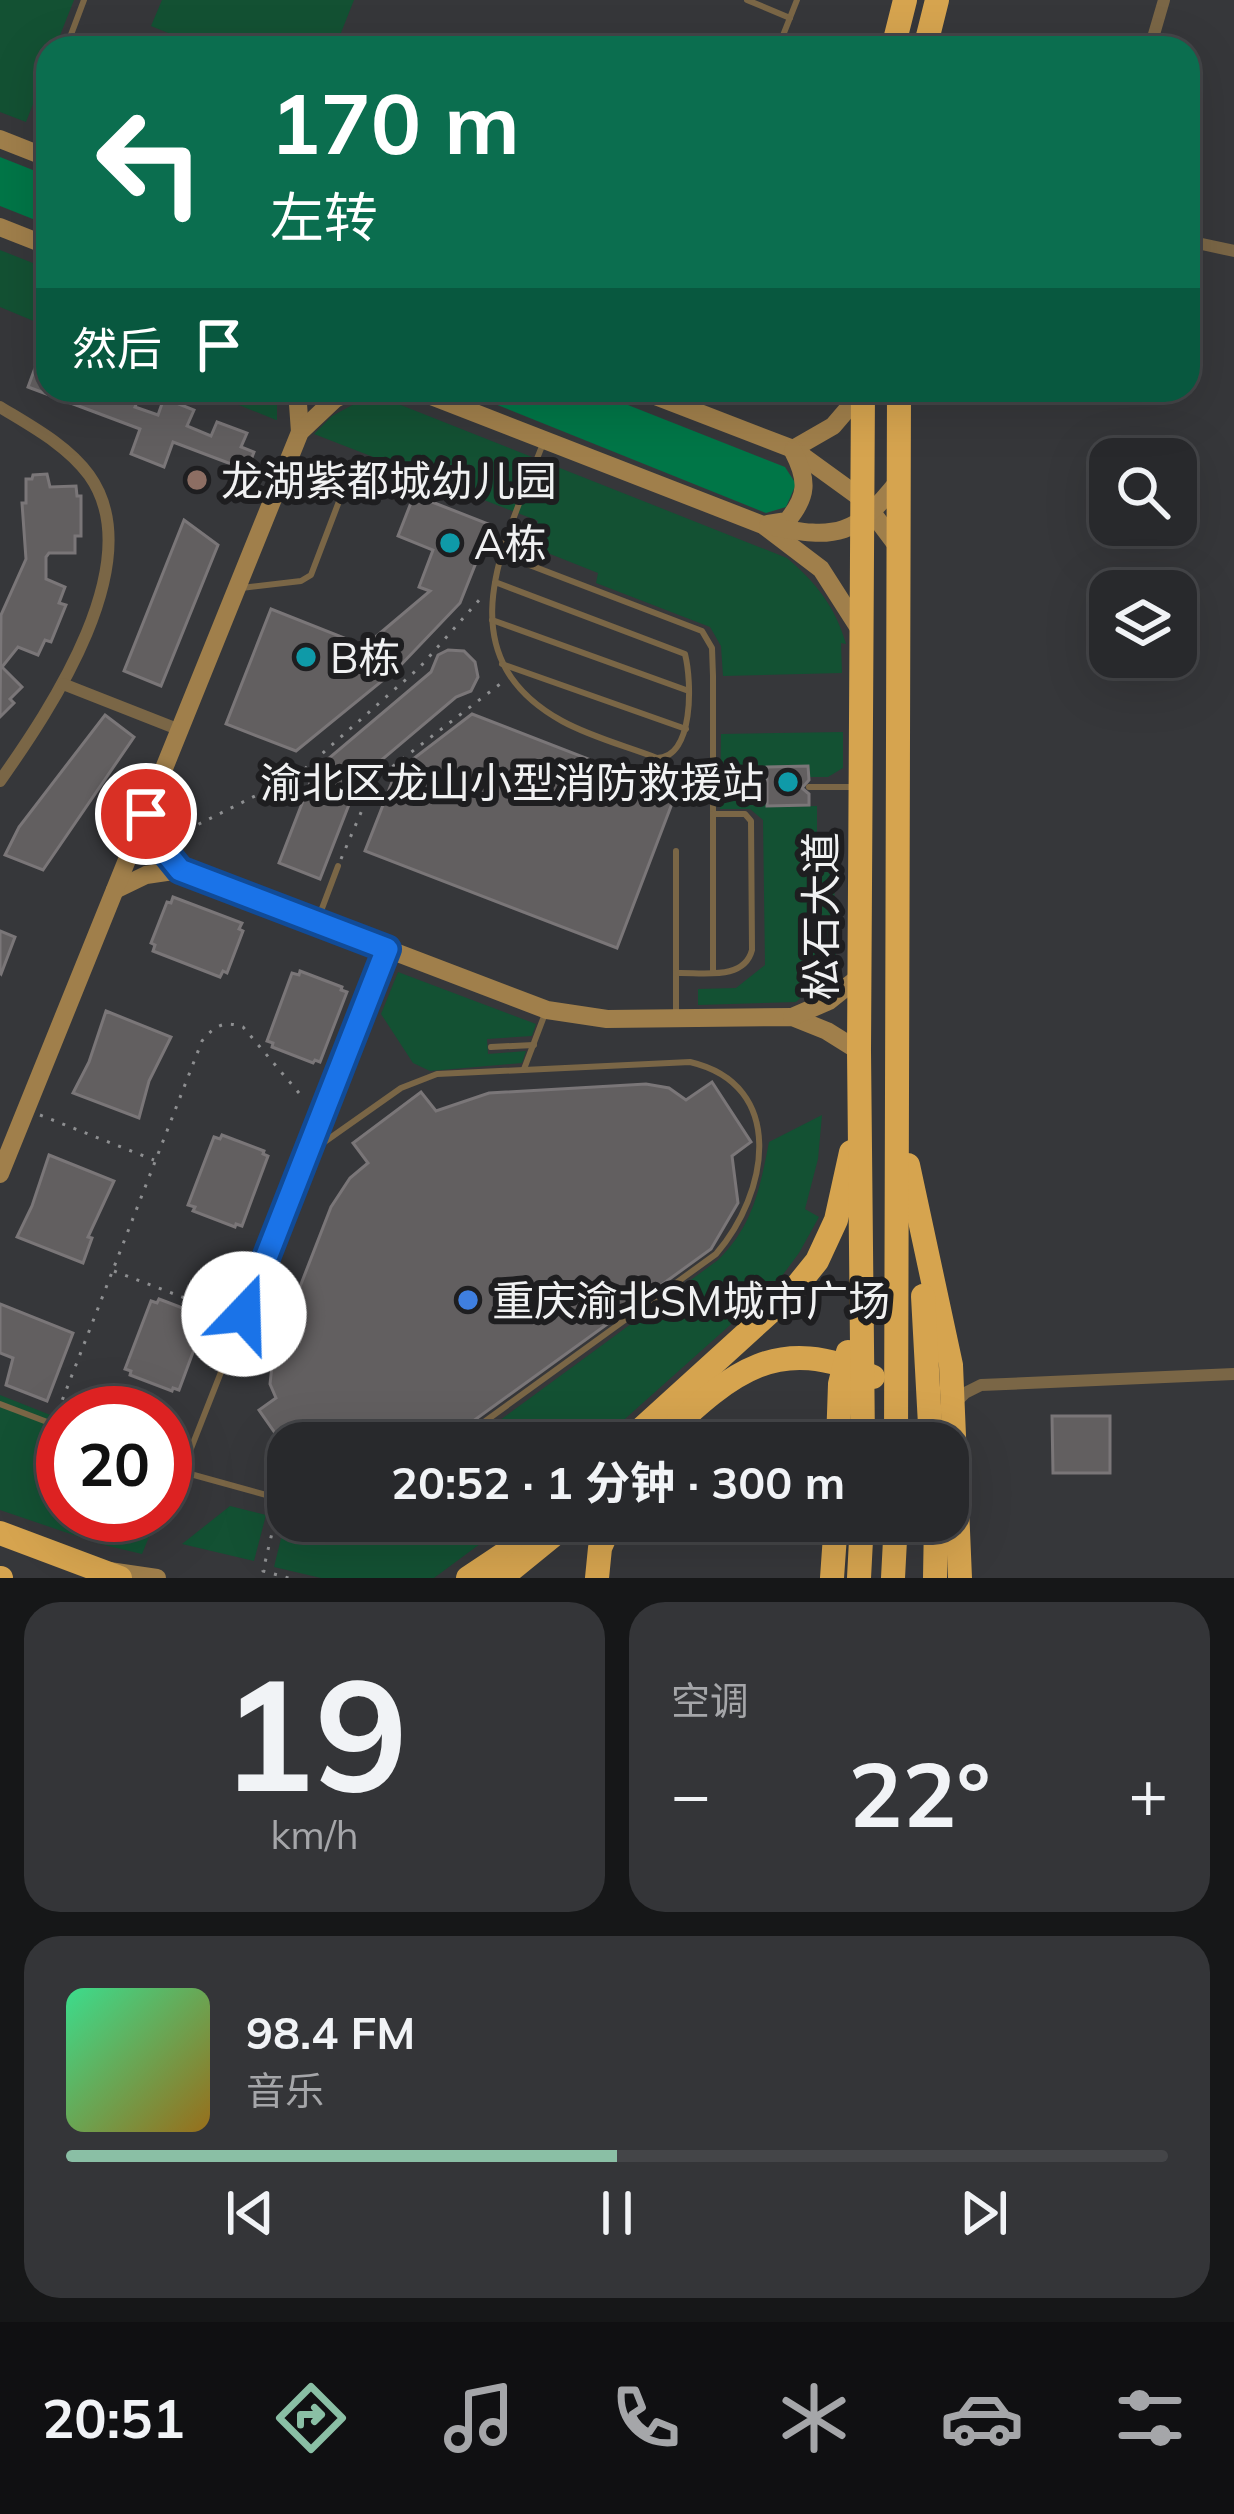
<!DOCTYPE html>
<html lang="zh">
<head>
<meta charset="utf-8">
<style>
	:root { --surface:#28292c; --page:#343538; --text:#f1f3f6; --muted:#a5a6a9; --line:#444548; --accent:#8abfa5 }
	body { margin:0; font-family:Mulish,"Noto Sans SC",sans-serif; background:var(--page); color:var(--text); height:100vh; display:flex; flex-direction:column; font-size:45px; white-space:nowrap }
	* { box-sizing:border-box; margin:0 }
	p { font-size:39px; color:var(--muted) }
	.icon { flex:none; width:66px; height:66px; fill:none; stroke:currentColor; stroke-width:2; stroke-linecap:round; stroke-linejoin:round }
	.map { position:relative; height:1578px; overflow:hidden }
	.sheet { display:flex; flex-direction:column; gap:24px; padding:24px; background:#161718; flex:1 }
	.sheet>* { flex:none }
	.top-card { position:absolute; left:36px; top:36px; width:1164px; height:366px; border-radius:36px; box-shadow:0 12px 48px #0002,0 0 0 3px var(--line); background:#0b6e4f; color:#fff; overflow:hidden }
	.controls { position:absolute; left:1089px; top:438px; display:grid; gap:24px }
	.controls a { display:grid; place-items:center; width:108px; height:108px; border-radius:24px; background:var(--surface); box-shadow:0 12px 48px #0002,0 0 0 3px var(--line); font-size:60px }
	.speed { position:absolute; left:36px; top:1386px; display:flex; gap:24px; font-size:60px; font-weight:700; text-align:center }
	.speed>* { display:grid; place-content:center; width:156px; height:156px; border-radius:50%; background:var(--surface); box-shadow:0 12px 48px #0002,0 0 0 3px var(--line); line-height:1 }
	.speed .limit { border:18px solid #d22; background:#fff; color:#111 }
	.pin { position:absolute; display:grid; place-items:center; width:102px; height:102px; color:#fff; margin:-51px; border:6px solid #fff; border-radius:50%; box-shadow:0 3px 12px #0007 }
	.me { position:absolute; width:132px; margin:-66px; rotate:21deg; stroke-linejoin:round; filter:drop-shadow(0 0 9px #0008) }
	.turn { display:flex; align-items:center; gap:42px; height:252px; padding:0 36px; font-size:54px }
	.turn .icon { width:156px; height:156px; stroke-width:2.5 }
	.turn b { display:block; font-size:84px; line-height:102px }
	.then { display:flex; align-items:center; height:114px; padding:0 36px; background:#0003; gap:24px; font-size:45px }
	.big { font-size:90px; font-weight:700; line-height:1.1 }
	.sheet .card { flex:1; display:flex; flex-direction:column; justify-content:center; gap:18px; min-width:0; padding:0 42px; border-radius:36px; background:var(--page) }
	.sheet .dial { align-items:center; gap:0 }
	.dial b { font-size:156px; line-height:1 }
	.song { display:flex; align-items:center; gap:36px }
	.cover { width:144px; height:144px; border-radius:18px; background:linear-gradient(135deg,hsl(150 70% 55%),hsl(40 70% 35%)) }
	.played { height:12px; border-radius:6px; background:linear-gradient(90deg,var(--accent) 50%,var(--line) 50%) }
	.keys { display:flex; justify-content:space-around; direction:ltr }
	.heat { display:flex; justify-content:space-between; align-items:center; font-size:66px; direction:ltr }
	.sheet .tiles { flex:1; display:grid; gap:24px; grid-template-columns:1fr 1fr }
	.card:last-child { grid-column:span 2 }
	.trip { position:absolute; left:267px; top:1422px; width:702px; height:120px; border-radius:36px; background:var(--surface); box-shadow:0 12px 48px #0002,0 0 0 3px var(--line); font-weight:700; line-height:120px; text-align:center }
	.tab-bar { display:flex; height:192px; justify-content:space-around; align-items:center; background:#101012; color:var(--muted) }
	.tab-bar .icon { width:84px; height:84px }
	.tab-bar .active { color:var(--accent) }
	.tab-bar b { font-size:54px; color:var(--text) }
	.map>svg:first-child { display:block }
</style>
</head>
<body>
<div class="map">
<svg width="1234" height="1578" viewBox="0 0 1234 1578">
	<rect width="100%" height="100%" fill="#36373a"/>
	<g fill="#135133">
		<polygon points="0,0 74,0 55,48 48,48 48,66 26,122 0,112"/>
		<polygon points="162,0 354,0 335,48 205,48 151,26"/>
		<polygon points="0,250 48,269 48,327 0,307"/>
		<polygon points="202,390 277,390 277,420 276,420"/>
		<path d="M373 394 787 558C817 584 835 606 846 644L841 643 842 673 723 676 721 646 710 627 596 583 598 573 530 546 538 521 314 434 332 416Z"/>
		<polygon points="843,732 843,768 828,777 810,777 809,765 766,767 766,807 817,806 817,866 834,876 836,966 796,1002 698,1005 698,989 736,988 765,965 763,820 750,809 720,809 721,734"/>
		<polygon points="398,972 536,1024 532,1036 487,1039 488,1054 526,1051 522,1063 430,1071 413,1063 381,1014"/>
		<path d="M822 1115 818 1159 805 1209 819 1217 799 1253 776 1284 598 1443H469L718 1260C753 1226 760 1188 769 1142Z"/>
		<polygon points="0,1395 63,1420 63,1515 158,1515 142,1554 100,1544 0,1510"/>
		<polygon points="230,1506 266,1515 254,1561 182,1544"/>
		<polygon points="288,1510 288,1521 336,1521 384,1530 417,1521 511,1521 434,1578 321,1578 274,1567"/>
	</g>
	<g fill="#007647">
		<polygon points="0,157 48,176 48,225 0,206"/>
		<polygon points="460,390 590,390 785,467 796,484 786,507 766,513"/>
	</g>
	<g fill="#625f60" stroke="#7a7678" stroke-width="3">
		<polygon points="35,368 48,373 48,390 92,390 106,395 108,390 142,390 135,407 158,415 164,398 194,410 187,426 211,436 217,422 247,433 241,447 254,452 247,470 173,442 164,467 131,454 140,429 28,387"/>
		<polygon points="47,474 50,487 76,486 77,496 81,496 81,536 75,536 75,553 49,553 46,557 46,579 65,587 59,603 66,605 51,642 45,640 38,655 18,647 2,667 22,687 10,699 14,703 0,717 1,615 26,559 22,503 26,503 26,479 32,479 33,475"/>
		<polygon points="414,495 491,525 460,603 398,668 296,751 226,724 271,609 347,639 334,672 430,591 419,587 433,550 398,536"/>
		<polygon points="184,520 218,545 161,686 124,671"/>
		<polygon points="448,650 464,651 475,662 478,677 471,691 456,697 359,779 320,879 279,863 315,770 431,672 438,655"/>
		<polygon points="472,714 676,793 617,948 365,851 396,772"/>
		<polygon points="105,715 134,737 43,870 5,855 19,827"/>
		<polygon points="808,766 809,780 802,788 809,794 809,805 767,806 767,767"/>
		<polygon points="173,897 242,923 239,929 243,931 227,973 223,971 220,977 153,951 155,945 151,943 167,902 171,903"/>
		<polygon points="0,931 15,937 1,974 0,973"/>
		<polygon points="300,971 342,987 341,990 347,992 320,1062 315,1060 313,1063 272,1047 273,1043 267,1041 292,973 299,975"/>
		<polygon points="106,1011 171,1037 149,1081 139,1118 73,1093 89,1062"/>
		<polygon points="712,1082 751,1142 732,1156 738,1203 711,1249 451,1437 448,1443 282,1443 259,1410 276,1398 270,1384 273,1356 331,1207 350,1178 368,1163 353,1143 421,1092 436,1111 489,1093 646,1084 669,1088 686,1100"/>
		<polygon points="222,1135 264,1151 263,1154 268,1156 242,1226 236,1224 235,1227 193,1211 195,1207 188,1205 214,1137 220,1139"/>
		<polygon points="49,1155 114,1181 88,1237 92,1238 83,1263 17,1237 32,1206"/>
		<polygon points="159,1299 201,1315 199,1318 205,1320 179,1390 173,1388 172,1391 130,1375 131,1371 125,1369 151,1301 157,1303"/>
		<polygon points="0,1304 73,1333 47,1401 6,1385 13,1358 0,1353"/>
		<polygon points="1052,1416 1110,1416 1110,1473 1053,1473"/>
	</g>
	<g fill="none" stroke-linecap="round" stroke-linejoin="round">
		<g stroke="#8e8f91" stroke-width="3" stroke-dasharray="3 9" stroke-linecap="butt">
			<polyline points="177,835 299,774 420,667 480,599"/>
			<polyline points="341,859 375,780 504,681"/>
			<polyline points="40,1115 154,1160"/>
			<polyline points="114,1271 216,1310"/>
			<path d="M58 1411 202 1041C214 1026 224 1020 243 1027L299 1093"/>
			<polyline points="277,1512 263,1571 289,1578"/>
		</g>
		<g stroke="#7a6646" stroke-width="6">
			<polyline points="747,0 790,18"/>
			<polyline points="66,48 84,0"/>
			<polyline points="778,48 797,0"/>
			<polyline points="769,390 784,396 795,390"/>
			<polyline points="501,554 702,631 712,648 713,676 713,972"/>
			<path d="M495 582 685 654C692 682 694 757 657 758 626 746 591 737 562 721 443 655 504 544 542 446"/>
			<polyline points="241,588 301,581 311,575 346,483"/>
			<polyline points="492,620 686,690"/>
			<polyline points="502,664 686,729"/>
			<polyline points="809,787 856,787"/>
			<polyline points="676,851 676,1015"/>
			<polyline points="318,919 338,866"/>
			<path d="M676 973C703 972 744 981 752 950L751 821 745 814H713"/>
			<polyline points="491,1047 534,1045"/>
			<polyline points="524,1069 546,1011"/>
			<path d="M306 1155 401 1088 437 1074 690 1062C788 1085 768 1194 716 1254L455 1443"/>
			<polyline points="0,1404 63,1428"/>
			<polyline points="165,1467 288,1501"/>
			<polyline points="181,1474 386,952"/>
			<polyline points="366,1521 388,1524 402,1521"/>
		</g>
		<g stroke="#7a6646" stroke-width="12">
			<polyline points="1150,48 1164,0"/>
			<polyline points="1188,241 1234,251"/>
			<path d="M0 407C31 426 67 445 89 475 151 561 50 710 0 781"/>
			<polyline points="63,684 180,730"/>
			<polyline points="954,1404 965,1393 981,1385 1234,1374"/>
		</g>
		<g stroke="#a07f4b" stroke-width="18">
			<polyline points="0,139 48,158"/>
			<polyline points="0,227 48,246"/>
			<polyline points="297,390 300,432"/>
			<polyline points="416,390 763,525 821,569 860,630"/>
			<polyline points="640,390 793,449 833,426 863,391"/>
			<polyline points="793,449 862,499 901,551"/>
			<path d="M768 524 787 521C808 496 808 480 793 451"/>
			<path d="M768 526C839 540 855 536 900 479"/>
			<polyline points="146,814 159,844 180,870"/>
			<polyline points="115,890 146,875 180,870 547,1010 607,1019 792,1017 827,1031 859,1051"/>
			<polyline points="792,1017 829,1001 859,977"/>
			<polyline points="0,1174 300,432 335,399 353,390"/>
			<polyline points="109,1571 157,1578"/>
		</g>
		<g stroke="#d6a44f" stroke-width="24">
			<polyline points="893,48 905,0"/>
			<polyline points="925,48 937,0"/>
			<polyline points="908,1165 951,1365 960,1578"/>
			<polyline points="923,1296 931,1443"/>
			<polyline points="626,1443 792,1292 817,1261 836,1220 851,1152"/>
			<path d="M656 1443C728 1377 772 1330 873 1377"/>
			<polyline points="706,1443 741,1436 775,1443"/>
			<polyline points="838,1443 840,1384 848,1352"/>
			<polyline points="863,1443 859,1051 863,390"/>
			<polyline points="896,1443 899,390"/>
			<polyline points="0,1533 120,1578"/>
			<polyline points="0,1578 1,1578"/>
			<polyline points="468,1578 504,1554 540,1521"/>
			<polyline points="494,1578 512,1569 571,1521"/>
			<polyline points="597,1578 600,1548 612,1521"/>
			<polyline points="832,1578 836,1521"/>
			<polyline points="859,1578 862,1521"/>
			<polyline points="893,1578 896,1521"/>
			<polyline points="935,1578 936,1521"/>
		</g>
	</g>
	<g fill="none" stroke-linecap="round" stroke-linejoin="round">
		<g stroke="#114b97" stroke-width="30">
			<polyline id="route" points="146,814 159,844 180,870 387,949 244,1314"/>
		</g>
		<use href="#route" stroke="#1a73e8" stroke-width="21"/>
	</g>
	<circle fill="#8d6e63" stroke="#1e1e20" stroke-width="4.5" cx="197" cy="480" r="12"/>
	<g fill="#0f9aa8" stroke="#1e1e20" stroke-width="4.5">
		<circle cx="450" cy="543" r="12"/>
		<circle cx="306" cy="657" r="12"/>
		<circle cx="788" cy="782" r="12"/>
	</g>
	<circle fill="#3f7fe0" stroke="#1e1e20" stroke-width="4.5" cx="468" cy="1300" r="12"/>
	<g text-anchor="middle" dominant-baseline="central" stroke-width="12" stroke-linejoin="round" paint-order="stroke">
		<g font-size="42" fill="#f0f1f2" stroke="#1e1e20" text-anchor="start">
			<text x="221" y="480">龙湖紫都城幼儿园</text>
			<text x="474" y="543">A栋</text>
			<text x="330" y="657">B栋</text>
			<text x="764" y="782" text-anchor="end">渝北区龙山小型消防救援站</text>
			<text x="492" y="1300">重庆渝北SM城市广场</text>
		</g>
		<g font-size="42" fill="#f0f1f2" stroke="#1e1e20">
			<text transform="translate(820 916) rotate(-90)">松石大道</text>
		</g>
	</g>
</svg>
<div class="controls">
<a><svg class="icon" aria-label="search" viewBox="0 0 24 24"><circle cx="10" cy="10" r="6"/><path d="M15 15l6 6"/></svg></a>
<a><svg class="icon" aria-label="layers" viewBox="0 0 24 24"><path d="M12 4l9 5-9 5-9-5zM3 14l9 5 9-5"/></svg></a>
</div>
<div class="speed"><div class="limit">20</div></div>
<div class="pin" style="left:146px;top:814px;background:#d93025"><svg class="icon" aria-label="arrive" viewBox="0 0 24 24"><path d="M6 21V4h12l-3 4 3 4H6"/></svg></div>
<svg class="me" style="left:244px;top:1314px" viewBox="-20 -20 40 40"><circle r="19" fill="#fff"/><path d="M0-13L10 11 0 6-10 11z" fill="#1a73e8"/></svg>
<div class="trip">20:52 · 1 分钟 · 300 m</div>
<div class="top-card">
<div class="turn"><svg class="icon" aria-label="left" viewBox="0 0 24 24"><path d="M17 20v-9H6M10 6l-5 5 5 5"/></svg><div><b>170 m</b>左转</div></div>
<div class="then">然后<svg class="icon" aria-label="arrive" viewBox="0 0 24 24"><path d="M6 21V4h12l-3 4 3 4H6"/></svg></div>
</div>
</div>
<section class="sheet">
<div class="tiles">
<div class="card dial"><b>19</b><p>km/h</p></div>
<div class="card"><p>空调</p>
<div class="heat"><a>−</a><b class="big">22°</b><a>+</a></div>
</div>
<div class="card">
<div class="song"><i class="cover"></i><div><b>98.4 FM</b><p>音乐</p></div></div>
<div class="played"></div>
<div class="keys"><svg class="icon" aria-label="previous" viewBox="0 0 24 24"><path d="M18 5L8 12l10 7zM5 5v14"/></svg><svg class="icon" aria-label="pause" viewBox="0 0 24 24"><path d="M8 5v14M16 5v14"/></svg><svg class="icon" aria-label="next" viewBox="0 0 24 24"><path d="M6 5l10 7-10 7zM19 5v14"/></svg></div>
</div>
</div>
</section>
<nav class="tab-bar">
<b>20:51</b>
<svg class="icon active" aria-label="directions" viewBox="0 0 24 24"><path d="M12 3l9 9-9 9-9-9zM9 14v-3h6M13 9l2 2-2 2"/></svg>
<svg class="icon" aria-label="music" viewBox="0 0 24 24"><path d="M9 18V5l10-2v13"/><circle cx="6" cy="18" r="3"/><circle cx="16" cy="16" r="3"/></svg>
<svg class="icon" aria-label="phone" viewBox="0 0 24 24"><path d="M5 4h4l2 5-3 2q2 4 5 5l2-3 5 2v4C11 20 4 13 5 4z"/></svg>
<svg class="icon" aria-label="climate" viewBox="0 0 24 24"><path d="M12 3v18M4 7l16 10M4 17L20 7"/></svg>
<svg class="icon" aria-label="car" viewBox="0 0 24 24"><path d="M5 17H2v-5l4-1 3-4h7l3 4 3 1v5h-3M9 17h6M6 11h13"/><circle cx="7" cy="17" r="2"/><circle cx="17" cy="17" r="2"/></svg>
<svg class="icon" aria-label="filters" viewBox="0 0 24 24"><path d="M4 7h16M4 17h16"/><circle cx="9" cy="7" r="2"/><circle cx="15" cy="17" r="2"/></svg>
</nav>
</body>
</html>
